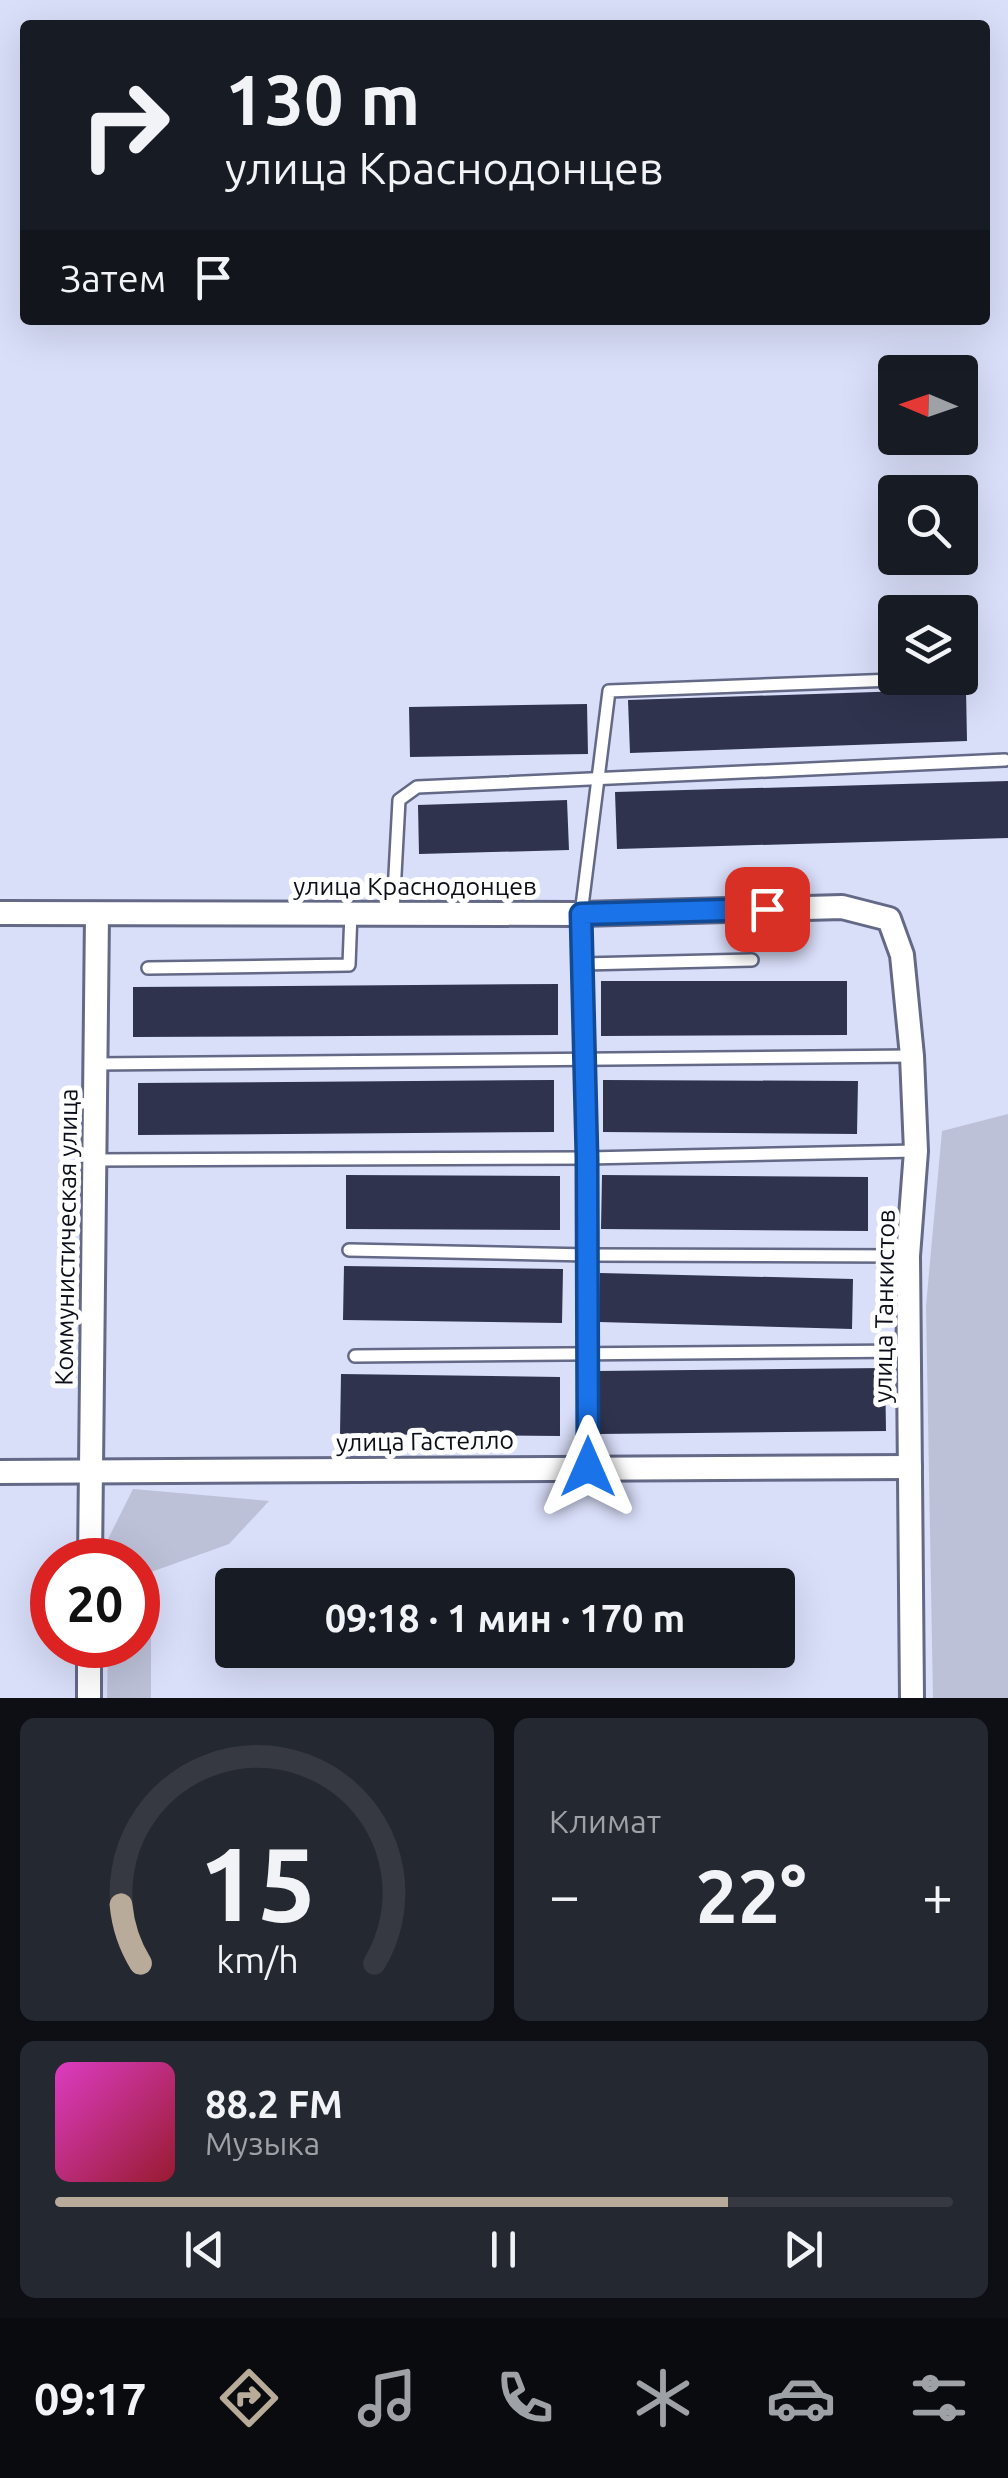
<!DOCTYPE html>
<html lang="ru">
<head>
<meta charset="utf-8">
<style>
	:root { --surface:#171b24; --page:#242831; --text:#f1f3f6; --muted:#9ea1a6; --line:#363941; --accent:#b9ab9a }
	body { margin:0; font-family:Ubuntu,sans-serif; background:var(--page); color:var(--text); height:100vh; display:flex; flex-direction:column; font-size:38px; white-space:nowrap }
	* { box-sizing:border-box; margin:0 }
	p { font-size:32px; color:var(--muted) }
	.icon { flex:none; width:55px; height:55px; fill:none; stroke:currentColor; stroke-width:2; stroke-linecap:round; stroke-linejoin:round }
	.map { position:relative; height:1698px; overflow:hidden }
	.side { display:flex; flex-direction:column; gap:20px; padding:20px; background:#0d0f14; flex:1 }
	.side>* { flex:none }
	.guide { position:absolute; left:20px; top:20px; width:970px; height:305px; border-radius:10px; box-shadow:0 10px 40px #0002; background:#171b24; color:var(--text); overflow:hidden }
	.needle { width:65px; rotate:272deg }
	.buttons { position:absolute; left:878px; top:355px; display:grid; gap:20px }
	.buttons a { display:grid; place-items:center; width:100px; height:100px; border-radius:10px; background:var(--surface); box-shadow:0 10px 40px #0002; font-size:50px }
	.speed { position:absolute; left:30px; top:1538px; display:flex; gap:20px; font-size:50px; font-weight:700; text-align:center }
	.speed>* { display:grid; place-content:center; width:130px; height:130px; border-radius:50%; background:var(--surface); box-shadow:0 10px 40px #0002; line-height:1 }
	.speed .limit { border:15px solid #d22; background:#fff; color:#111 }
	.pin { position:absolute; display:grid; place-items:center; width:85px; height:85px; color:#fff; margin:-42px; border-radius:20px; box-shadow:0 5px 15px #0006 }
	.me { position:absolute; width:110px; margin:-55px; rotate:0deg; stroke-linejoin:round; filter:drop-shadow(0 0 8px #0008) }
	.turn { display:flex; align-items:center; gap:35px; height:210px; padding:0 40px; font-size:45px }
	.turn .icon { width:130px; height:130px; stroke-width:2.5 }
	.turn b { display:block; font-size:70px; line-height:85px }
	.then { display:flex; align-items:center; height:95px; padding:0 40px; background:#0003; gap:20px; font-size:38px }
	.big { font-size:75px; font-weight:700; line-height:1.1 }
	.side .widget { flex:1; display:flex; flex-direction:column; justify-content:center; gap:15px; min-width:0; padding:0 35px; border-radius:15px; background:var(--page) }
	.side .dial { align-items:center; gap:0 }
	.dial svg { height:260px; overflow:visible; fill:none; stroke:var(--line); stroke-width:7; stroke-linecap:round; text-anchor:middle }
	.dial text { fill:var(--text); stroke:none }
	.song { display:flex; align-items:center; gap:30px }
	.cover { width:120px; height:120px; border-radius:15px; background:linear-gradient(135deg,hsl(310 70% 55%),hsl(350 70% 35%)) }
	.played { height:10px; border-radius:5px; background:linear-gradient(90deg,var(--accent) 75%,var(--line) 75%) }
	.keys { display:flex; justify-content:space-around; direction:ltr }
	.heat { display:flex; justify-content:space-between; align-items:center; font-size:55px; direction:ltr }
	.side .tiles { flex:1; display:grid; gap:20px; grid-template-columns:1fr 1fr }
	.widget:last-child { grid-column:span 2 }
	.trip { position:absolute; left:215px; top:1568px; width:580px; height:100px; border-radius:10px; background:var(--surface); box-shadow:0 10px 40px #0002; font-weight:700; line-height:100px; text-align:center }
	.tab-bar { display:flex; height:160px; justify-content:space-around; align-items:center; background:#090b0e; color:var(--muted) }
	.tab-bar .icon { width:70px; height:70px }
	.tab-bar .selected { color:var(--accent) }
	.tab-bar b { font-size:45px; color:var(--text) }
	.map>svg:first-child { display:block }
</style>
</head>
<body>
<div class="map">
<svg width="1008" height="1698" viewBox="0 0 1008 1698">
	<rect width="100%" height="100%" fill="#d9def9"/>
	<g fill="#bcc1d8">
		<polygon points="1008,1114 1008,1698 933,1698 926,1306 942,1131"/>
		<polygon points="133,1489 269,1501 229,1544 151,1572 151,1698 107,1698 108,1645 138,1645 138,1560 108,1560 108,1539"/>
	</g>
	<g fill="#2f334d">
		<polygon points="966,689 967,741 630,753 628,700"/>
		<polygon points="587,704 588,754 410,757 409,707"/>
		<polygon points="1008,781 1008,838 617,849 615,792"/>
		<polygon points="567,800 569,850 419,854 418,805"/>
		<polygon points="601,981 847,981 847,1035 601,1036"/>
		<polygon points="558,984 558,1035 133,1037 133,987"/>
		<polygon points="554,1080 554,1132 138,1135 138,1083"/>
		<polygon points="603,1080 858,1081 857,1134 603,1132"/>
		<polygon points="346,1175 560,1176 560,1230 346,1229"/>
		<polygon points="602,1175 868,1177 868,1231 601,1229"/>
		<polygon points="344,1266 563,1269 562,1323 343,1320"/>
		<polygon points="600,1273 853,1279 852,1329 599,1322"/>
		<polygon points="885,1368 886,1431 599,1434 598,1371"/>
		<polygon points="341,1374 560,1377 560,1436 340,1434"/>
	</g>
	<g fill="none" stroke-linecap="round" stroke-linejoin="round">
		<g stroke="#636986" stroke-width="16">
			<g id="service">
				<polyline points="960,677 963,677"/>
				<polyline points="393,912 399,800 417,787 1005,760"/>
				<polyline points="583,964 752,960"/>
				<polyline points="148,968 349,965 351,912"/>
				<polyline points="95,1064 912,1056"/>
				<polyline points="94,1160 587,1158 916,1151"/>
				<polyline points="349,1250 588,1255 908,1256"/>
				<polyline points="355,1356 909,1351"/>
				<polyline points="588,1467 587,1158 581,914 609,691 946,678"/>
			</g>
		</g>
		<g stroke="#636986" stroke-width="28">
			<g id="minor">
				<polyline points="0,913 581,914 842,907 889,919 902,955 912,1056 916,1151 908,1256 912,1698"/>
				<polyline points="0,1472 910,1467"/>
				<polyline points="90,1560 97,915"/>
				<polyline points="89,1698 89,1645"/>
			</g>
		</g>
		<use href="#service" stroke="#fff" stroke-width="11"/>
		<use href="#minor" stroke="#fff" stroke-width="22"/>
	</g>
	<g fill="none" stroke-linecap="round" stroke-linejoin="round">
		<g stroke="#114b97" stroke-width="25">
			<polyline id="route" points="588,1467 587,1158 581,914 767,909"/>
		</g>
		<use href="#route" stroke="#1a73e8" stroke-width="18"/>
	</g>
	<g text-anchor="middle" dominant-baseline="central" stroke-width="10" stroke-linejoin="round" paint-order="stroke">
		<g font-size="25" fill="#0c0e19" stroke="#fff">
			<text x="415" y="886">улица Краснодонцев</text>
			<text transform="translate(66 1237) rotate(-89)">Коммунистическая улица</text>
			<text transform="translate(884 1306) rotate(-89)">улица Танкистов</text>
			<text transform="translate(425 1441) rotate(-1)">улица Гастелло</text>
		</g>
	</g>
</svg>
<div class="buttons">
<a><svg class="needle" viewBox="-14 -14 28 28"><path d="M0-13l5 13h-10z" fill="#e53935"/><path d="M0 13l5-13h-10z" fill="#9ea1a6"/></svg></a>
<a><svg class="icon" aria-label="search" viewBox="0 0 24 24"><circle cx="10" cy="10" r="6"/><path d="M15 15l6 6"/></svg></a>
<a><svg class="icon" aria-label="layers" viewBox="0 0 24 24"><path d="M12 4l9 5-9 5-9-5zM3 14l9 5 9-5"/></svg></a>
</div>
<div class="speed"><div class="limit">20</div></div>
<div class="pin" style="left:767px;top:909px;background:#d93025"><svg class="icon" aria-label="arrive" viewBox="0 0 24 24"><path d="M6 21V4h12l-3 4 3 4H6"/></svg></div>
<svg class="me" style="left:588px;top:1467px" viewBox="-20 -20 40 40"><path d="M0-17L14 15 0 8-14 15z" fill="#1a73e8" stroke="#fff" stroke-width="4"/></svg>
<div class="trip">09:18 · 1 мин · 170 m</div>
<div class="guide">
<div class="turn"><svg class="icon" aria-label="right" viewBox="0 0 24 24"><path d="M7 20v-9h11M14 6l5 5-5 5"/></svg><div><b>130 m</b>улица Краснодонцев</div></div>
<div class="then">Затем<svg class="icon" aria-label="arrive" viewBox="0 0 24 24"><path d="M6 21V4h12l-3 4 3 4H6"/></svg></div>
</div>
</div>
<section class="side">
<div class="tiles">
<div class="widget dial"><svg viewBox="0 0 100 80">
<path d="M14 69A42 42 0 1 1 86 69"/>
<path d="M14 69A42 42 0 0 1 8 51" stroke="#b9ab9a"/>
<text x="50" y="56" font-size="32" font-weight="700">15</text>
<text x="50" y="72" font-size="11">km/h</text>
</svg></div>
<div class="widget"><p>Климат</p>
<div class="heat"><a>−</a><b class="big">22°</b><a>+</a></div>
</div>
<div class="widget">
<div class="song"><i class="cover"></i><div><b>88.2 FM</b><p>Музыка</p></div></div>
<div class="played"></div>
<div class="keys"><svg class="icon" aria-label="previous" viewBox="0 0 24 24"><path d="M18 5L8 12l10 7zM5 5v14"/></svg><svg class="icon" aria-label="pause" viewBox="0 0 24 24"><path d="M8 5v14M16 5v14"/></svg><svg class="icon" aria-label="next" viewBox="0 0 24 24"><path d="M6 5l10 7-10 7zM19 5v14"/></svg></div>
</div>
</div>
</section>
<nav class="tab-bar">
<b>09:17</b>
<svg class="icon selected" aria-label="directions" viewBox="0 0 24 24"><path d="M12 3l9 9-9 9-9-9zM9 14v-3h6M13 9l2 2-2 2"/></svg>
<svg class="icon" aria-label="music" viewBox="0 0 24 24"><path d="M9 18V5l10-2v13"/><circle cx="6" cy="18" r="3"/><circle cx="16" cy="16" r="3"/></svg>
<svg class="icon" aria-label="phone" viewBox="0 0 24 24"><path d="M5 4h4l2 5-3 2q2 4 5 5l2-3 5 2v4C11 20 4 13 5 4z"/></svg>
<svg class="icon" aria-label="climate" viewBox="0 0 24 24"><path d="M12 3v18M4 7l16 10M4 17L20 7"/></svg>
<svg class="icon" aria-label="car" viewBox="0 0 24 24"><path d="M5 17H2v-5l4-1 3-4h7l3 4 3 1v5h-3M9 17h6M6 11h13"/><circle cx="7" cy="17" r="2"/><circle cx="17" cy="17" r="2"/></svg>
<svg class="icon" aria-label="filters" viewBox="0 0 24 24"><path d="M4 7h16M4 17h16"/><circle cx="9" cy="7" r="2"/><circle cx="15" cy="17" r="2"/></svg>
</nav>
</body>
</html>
